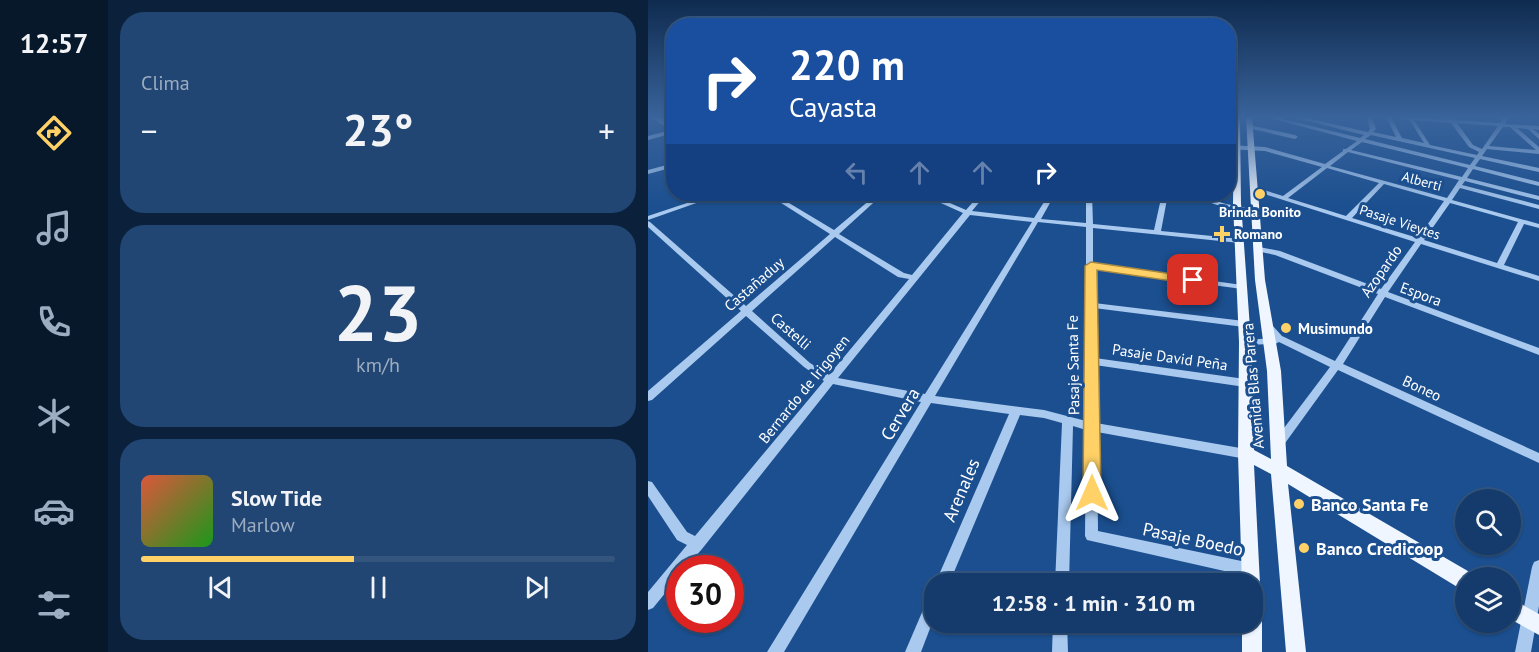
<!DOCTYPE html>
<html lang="es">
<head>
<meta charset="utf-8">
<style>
	:root { --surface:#143b6b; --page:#214673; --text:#f1f3f6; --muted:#9dadc1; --line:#33557e; --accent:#ffd166 }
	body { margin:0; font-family:"PT Sans",sans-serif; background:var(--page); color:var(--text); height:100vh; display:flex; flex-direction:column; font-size:22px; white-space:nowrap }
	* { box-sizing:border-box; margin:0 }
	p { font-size:20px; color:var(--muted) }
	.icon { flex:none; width:33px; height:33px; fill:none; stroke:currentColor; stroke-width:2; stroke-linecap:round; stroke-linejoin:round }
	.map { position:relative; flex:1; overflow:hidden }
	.sheet { display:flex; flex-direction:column; gap:12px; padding:12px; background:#0b203b; width:540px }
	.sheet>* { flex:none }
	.banner { position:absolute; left:18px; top:18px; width:570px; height:183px; border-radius:24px; box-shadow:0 2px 4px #0004,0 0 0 2px var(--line); background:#1a4fa0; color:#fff; overflow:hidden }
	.tools { position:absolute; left:807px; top:489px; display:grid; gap:12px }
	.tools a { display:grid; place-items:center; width:66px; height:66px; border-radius:50%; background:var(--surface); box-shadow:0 2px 4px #0004,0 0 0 2px var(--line); font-size:30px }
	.speed { position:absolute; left:18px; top:555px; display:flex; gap:12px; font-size:30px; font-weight:700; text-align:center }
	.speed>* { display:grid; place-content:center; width:78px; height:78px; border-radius:50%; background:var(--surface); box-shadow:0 2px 4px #0004,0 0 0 2px var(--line); line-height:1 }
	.speed .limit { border:9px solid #d22; background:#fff; color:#111 }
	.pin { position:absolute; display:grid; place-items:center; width:51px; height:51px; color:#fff; margin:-26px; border-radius:12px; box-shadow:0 3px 9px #0006 }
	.me { position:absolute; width:66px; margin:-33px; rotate:0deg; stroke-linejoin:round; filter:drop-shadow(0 0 4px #0008) }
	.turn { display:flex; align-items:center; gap:21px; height:126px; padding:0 24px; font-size:27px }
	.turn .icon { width:78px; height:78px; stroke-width:2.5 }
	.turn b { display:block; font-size:42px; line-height:51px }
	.lanes { display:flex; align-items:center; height:57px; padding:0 24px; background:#0003; justify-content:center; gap:30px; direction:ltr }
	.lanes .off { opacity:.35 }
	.big { font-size:45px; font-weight:600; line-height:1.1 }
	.sheet .widget { flex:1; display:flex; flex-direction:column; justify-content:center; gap:9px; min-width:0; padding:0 21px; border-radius:24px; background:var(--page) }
	.sheet .dial { align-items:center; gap:0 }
	.dial b { font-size:78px; line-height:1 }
	.song { display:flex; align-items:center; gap:18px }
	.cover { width:72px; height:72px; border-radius:9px; background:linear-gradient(135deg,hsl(10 70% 55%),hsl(120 70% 35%)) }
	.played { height:6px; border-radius:3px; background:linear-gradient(90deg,var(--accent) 45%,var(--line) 45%) }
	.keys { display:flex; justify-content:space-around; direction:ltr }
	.heat { display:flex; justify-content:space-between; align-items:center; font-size:33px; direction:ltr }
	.trip { position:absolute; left:276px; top:573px; width:339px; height:60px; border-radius:24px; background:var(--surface); box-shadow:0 2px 4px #0004,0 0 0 2px var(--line); font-weight:600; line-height:60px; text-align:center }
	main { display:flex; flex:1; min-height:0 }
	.tab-bar { display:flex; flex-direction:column; width:108px; justify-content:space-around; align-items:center; background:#08182b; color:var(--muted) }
	.tab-bar .icon { width:42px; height:42px }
	.tab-bar .current { color:var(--accent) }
	.tab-bar b { font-size:27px; color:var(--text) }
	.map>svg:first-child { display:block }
</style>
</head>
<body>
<main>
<nav class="tab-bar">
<b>12:57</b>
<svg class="icon current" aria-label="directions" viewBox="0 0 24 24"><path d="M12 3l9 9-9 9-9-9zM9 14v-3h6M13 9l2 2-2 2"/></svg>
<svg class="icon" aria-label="music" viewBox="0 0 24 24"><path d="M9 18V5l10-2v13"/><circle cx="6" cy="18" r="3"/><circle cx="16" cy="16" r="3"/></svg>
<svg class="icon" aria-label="phone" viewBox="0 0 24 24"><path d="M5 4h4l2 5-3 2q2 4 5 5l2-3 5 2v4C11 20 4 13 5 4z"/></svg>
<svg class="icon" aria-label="climate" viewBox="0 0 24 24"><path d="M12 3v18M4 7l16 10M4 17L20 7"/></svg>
<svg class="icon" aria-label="car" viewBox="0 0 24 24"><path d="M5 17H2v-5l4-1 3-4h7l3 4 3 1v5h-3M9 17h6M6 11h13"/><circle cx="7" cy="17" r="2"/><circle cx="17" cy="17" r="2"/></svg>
<svg class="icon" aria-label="filters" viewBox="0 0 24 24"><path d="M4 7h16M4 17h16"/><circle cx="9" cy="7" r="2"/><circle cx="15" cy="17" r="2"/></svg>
</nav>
<section class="sheet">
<div class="widget"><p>Clima</p>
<div class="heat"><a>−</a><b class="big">23°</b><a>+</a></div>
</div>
<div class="widget dial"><b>23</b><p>km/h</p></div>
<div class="widget">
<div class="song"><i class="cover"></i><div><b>Slow Tide</b><p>Marlow</p></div></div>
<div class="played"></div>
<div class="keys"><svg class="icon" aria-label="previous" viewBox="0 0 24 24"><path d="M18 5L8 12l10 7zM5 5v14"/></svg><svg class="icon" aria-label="pause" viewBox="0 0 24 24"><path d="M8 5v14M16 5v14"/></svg><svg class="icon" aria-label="next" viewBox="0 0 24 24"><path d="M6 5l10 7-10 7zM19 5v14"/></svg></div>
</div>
</section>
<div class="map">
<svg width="891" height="652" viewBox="0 0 891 652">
	<rect width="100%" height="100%" fill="#1b4f8f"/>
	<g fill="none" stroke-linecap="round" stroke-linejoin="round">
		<g fill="#a9c9ee" fill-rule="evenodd">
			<polygon points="2,117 8,117 11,119 26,117 15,121 26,128 26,133 0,140 0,136 23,130"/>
			<path d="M618 117H627L712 138 716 135 644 117H654L720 132 722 129 719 117H724L728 129 725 132 748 137 738 117H743L754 138 776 143 761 119 747 117 802 120 804 119 806 120 852 123 856 117H861L857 124 891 126V130L885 129 891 134V139L880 129 869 128 891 147V154L839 149 834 156 891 168V172L832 159 827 166 891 182V186L825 169 819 178 891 196V200L817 181 814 185 891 205V209L812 188 804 200 891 224V228L876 224 856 265 891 276V281L773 244 740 292 891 348V355L737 297 695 364 891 453V463L690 370 635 446 631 448 627 446 625 443 627 440 682 367 631 342 627 344 597 345 592 342 594 340 626 338 616 327 621 324 624 325 634 336 687 361 730 294 627 255 608 251 607 249 611 247 632 251 733 289 767 242 604 190V188L606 187 635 196 674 167 617 151 580 149V145L617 147 677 164 695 151V149H698L709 141ZM766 120 803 123 821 147 831 152 829 155 782 145ZM809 123 850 126 834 149 825 145ZM855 127H862L888 150 841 146ZM723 135 827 158 822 165 717 139ZM714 142 820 168 814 177 703 150ZM700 152 811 180 799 198 682 166ZM679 168 731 183 698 216 640 198ZM736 184 796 201 770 238 704 218ZM802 203 870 222 849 263 776 240Z"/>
			<polygon points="602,125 647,135 650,137 647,139 600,128 599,127"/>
			<polygon points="26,163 26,167 0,174 0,170"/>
			<polygon points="66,194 74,194 0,220 0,216"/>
			<path d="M119 194H126L186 230 229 194H235L191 234 256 273 264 275 315 213 275 195 274 194H281L318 210 332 194H338L324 211 386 218 401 194H407L393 219 438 223V194H444L445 224 506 230 514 194H520L513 231 595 239V243H592L445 228V264L594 285 598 287 594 289 446 269V303L596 321 600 324 596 327 446 308 447 358 597 379 601 380 602 383 601 386 597 387 447 365 448 423 598 449 602 451 604 454 602 457 598 459 449 432 450 531 603 563 608 565 610 570 608 575 603 577 439 540 437 536 438 430 425 426 421 584H407L414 423 396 418 372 415 301 584H287L361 414 283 403 136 652H119L273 402 185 384 54 549 37 568H32V575L5 608 0 610V592L39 545 29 540 0 496V481L4 482 39 532 47 536 176 381 156 367 98 316 4 400 0 401V391L93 311 0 227V221L2 222 98 306 182 234ZM322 215 384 222 277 394 190 378ZM390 222 438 227V421L396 410 287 396ZM187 237 250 277 261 279 181 375 162 363 104 311Z"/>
			<polygon points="537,194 545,194 578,204 609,210 612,212 609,214 575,207"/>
			<polygon points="891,560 891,606 883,652 867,652 884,567 886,562"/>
			<polygon points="286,594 286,618 273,652 257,652 281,596"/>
			<polygon points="405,622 419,622 420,652 404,652"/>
		</g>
		<g fill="#f0f6ff" fill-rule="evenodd">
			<polygon points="586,117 592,117 593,203 603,342 606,450 623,459 619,371 607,280 598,117 604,117 617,280 633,371 639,466 825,574 826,578 818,578 818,590 811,588 640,484 658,652 638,652 623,474 606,465 612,584 610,591 604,593 604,584 594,584 590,454 591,342 585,203"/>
			<polygon points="862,598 891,614 891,635 862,619"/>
			<polygon points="604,612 611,615 614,622 614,652 594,652 594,622 604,622"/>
		</g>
	</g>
	<linearGradient id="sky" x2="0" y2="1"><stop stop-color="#0f2b4f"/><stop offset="0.56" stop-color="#39639b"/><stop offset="1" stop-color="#39639b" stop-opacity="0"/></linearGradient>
	<rect width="891" height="209" fill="url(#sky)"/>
	<polygon fill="#ffd166" stroke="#a68842" stroke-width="1.5" points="443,262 545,277 551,280 545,284 449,270 453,493 451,499 444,501 437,499 435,493 437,266"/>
	<g fill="#ffd166" stroke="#1b4f8f" stroke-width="2">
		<circle cx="612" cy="194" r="6"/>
		<path d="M571 225h6v6h6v6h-6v6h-6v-6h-6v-6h6z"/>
		<circle cx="638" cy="328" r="6"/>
		<circle cx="651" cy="504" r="6"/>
		<circle cx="656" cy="548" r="6"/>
	</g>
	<g text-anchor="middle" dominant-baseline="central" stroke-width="6" stroke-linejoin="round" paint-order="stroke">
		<g font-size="14" fill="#fff" stroke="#1b4f8f">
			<text transform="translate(774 181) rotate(15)">Alberti</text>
			<text transform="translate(752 222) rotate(18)">Pasaje Vieytes</text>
		</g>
		<g font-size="14" font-weight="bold" fill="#fff" stroke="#1b4f8f">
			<text x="612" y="212">Brinda Bonito</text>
			<text x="586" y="234" text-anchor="start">Romano</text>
		</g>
		<g font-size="15" fill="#fff" stroke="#1b4f8f">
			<text transform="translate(733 271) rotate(-55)">Azopardo</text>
			<text transform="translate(106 284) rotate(-41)">Castañaduy</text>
			<text transform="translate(773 294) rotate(20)">Espora</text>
			<text transform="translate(143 331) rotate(41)">Castelli</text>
			<text transform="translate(522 357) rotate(8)">Pasaje David Peña</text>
			<text transform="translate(425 365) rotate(-91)">Pasaje Santa Fe</text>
			<text transform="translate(605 386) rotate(-95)">Avenida Blas Parera</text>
			<text transform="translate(774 388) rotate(25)">Boneo</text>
			<text transform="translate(156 389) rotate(-51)">Bernardo de Irigoyen</text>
		</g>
		<g font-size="15" font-weight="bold" fill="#fff" stroke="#1b4f8f" text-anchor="start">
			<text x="650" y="328">Musimundo</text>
		</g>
		<g font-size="18" fill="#fff" stroke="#1b4f8f">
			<text transform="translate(252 414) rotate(-59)">Cervera</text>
			<text transform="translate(313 490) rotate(-67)">Arenales</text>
			<text transform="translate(545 539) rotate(12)">Pasaje Boedo</text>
		</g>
		<g font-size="18" font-weight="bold" fill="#fff" stroke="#1b4f8f" text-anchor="start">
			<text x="663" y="504">Banco Santa Fe</text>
			<text x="668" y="548">Banco Credicoop</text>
		</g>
	</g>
</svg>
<div class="tools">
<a><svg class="icon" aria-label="search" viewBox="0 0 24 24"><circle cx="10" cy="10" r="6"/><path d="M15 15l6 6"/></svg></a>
<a><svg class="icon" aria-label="layers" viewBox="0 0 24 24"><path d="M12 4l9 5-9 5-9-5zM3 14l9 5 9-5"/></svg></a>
</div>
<div class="speed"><div class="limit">30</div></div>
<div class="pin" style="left:545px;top:280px;background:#d93025"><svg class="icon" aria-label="arrive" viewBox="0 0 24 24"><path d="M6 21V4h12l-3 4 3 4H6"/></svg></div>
<svg class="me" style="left:444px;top:493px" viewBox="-20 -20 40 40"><path d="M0-17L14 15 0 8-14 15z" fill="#ffd166" stroke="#fff" stroke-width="4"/></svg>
<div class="trip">12:58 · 1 min · 310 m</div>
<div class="banner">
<div class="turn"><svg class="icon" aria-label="right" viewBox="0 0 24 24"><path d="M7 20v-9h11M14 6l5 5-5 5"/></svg><div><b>220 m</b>Cayasta</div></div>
<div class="lanes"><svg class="icon off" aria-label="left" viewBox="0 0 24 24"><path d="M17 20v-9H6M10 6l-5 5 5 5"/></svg><svg class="icon off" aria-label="ahead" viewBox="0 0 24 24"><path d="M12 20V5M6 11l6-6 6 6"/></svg><svg class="icon off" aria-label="ahead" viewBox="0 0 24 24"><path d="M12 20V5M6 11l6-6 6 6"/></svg><svg class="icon" aria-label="right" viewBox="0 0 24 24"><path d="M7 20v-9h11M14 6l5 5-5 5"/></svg></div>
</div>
</div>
</main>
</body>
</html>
